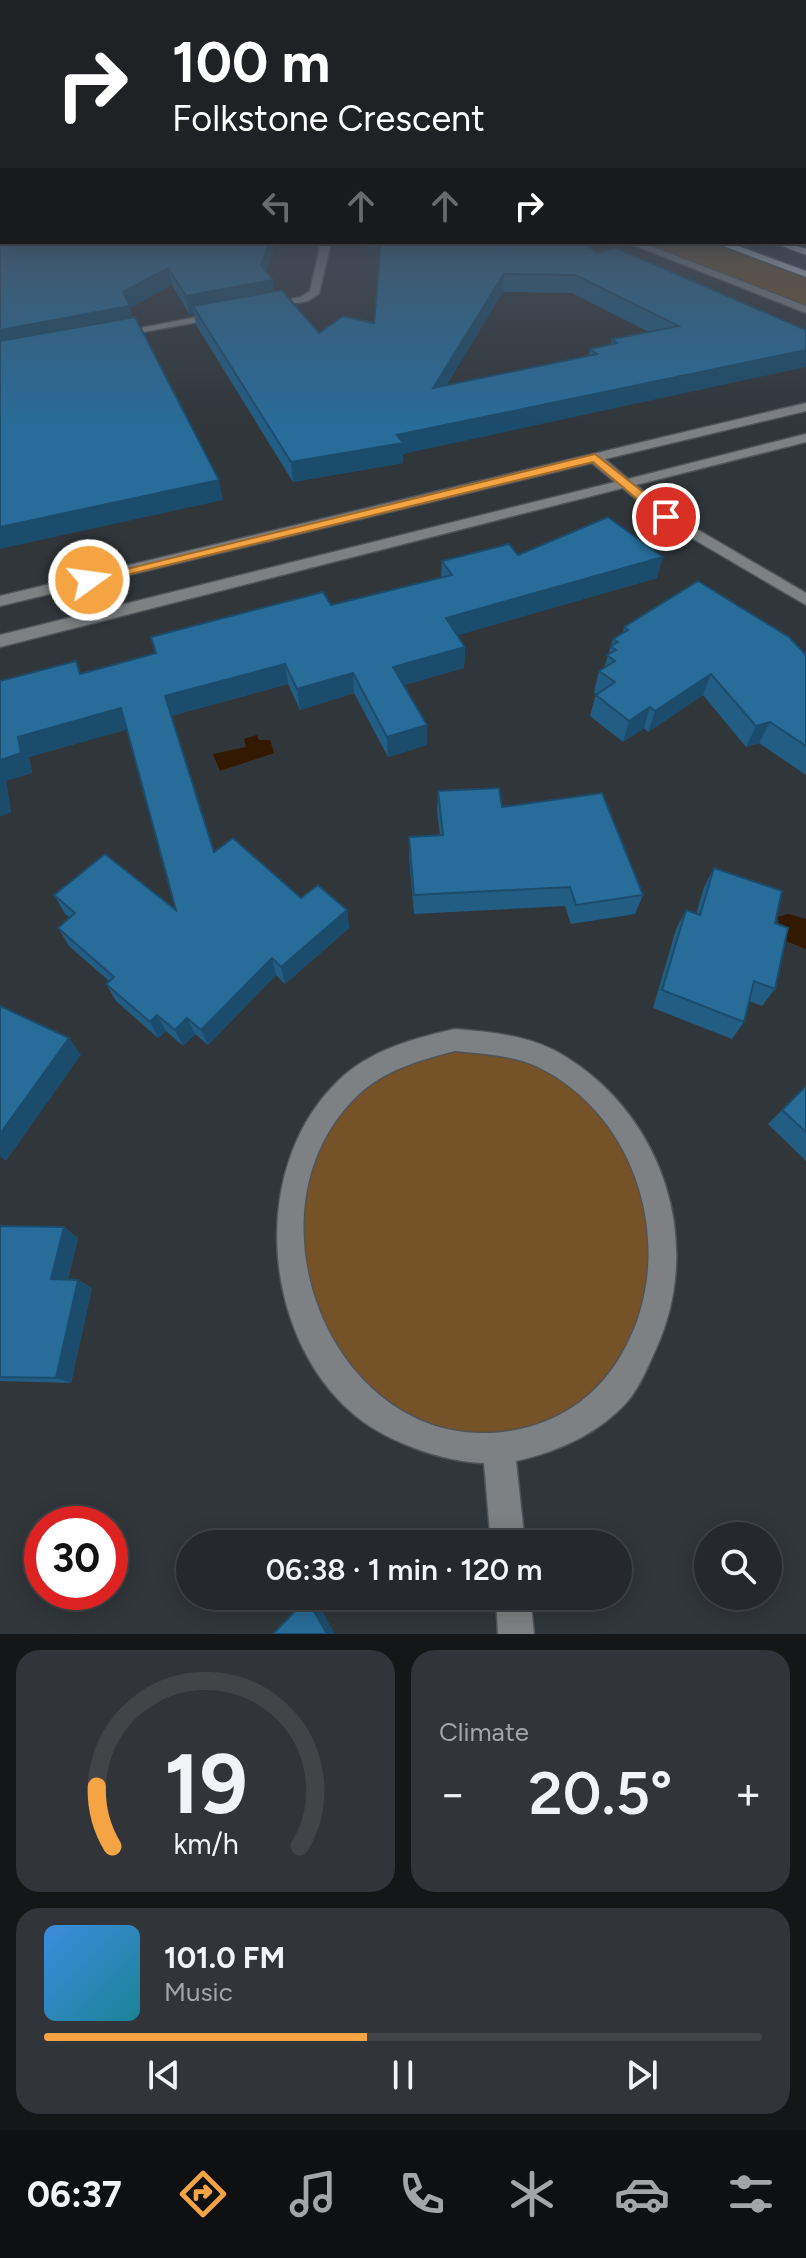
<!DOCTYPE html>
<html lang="en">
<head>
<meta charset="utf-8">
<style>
	:root { --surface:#25282c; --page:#313438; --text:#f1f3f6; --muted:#a3a6a9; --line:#424448; --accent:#f4a443 }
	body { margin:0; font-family:Figtree,sans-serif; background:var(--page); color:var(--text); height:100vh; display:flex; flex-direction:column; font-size:30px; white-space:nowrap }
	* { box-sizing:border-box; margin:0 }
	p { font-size:26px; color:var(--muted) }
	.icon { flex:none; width:44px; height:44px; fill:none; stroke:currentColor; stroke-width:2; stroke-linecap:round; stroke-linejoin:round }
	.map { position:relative; height:1634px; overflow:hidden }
	.details { display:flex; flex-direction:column; gap:16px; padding:16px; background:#141618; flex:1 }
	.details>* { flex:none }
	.banner { position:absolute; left:0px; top:0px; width:806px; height:244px; box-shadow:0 4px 20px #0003,0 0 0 2px var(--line); background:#202124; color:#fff; overflow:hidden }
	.tools { position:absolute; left:694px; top:1522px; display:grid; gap:16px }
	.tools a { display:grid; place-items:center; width:88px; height:88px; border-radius:50%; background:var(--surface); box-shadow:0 4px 20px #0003,0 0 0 2px var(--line); font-size:40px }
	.speed { position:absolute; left:24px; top:1506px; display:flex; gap:16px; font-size:40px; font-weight:700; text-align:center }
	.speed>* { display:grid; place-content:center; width:104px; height:104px; border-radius:50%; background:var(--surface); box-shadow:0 4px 20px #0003,0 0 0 2px var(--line); line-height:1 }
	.speed .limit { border:12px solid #d22; background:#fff; color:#111 }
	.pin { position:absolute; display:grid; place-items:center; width:68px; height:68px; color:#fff; margin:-34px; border:4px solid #fff; border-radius:50%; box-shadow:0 2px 8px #0007 }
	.me { position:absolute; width:88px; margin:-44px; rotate:76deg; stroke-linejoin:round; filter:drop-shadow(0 0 6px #0008) }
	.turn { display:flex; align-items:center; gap:28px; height:168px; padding:0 40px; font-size:36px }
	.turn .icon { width:104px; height:104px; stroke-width:2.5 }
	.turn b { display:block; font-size:56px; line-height:68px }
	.lanes { display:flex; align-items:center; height:76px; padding:0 40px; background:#0003; justify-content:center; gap:40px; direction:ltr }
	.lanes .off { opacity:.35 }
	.big { font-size:60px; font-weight:600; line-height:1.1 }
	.details .card { flex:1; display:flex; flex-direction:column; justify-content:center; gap:12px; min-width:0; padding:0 28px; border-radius:24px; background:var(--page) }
	.details .dial { align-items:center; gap:0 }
	.dial svg { height:208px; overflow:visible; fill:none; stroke:var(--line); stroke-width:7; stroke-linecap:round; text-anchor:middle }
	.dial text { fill:var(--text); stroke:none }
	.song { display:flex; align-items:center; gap:24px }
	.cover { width:96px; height:96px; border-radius:12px; background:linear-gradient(135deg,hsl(210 70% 55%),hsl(190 70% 35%)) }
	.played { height:8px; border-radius:4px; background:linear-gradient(90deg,var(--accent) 45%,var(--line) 45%) }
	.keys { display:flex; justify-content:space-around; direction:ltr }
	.heat { display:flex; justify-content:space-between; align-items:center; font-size:44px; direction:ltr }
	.details .tiles { flex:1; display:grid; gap:16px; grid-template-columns:1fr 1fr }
	.card:last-child { grid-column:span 2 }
	.trip { position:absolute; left:176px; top:1530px; width:456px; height:80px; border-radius:40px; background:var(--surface); box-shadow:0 4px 20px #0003,0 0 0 2px var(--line); font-weight:600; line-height:80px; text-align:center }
	.menu { display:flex; height:128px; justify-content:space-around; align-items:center; background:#0f1012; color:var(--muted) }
	.menu .icon { width:56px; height:56px }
	.menu .current { color:var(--accent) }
	.menu b { font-size:36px; color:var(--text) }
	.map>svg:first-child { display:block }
</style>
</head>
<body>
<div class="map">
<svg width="806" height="1634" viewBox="0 0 806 1634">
	<rect width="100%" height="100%" fill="#31363a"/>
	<g fill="#765229">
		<polygon points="631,242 718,242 806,274 806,310"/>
		<polygon points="507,1045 601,1098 659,1204 648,1339 563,1432 433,1440 313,1338 292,1195 313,1133 400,1053"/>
	</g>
	<g fill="#321900">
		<polygon points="257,735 259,740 270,740 274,753 220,771 213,754 246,747 244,739"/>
		<polygon points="788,914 806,919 806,949 781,939 778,917"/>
	</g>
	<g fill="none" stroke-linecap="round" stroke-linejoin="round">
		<g stroke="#505458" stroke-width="3">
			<g id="minor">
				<polygon points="804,228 806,229 806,235 804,234"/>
				<polygon points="321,242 331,242 319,294 308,301 261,309 261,305 301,297 310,291"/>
				<polygon points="626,242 640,242 806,306 806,313"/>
				<polygon points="222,312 226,313 226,317 116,337 110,334"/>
				<polygon points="806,403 806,411 605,459 628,479 806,434 806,442 636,485 671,514 806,593 806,605 661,520 623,488 0,647 0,635 615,482 592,463 0,606 0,596"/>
				<path d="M455 1029C493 1032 533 1036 566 1057 664 1118 704 1243 656 1349 648 1366 640 1387 627 1402 598 1434 557 1452 516 1461L525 1544H491L484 1463C442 1462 381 1440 350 1411 260 1330 250 1165 339 1080 370 1050 415 1038 455 1029ZM455 1051C482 1054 513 1055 538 1067 642 1118 678 1255 623 1352 600 1393 565 1419 520 1429 340 1468 233 1216 357 1096 384 1070 420 1060 455 1051Z"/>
				<polygon points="496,1596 530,1596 534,1634 498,1634"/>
			</g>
		</g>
		<g stroke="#505458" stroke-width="3">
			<g id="major">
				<polygon points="713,242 727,242 806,271 806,277"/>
				<polygon points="771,242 785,242 806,249 806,255"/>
			</g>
		</g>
		<use href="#minor" fill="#7e8183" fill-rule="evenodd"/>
		<use href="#major" fill="#c7ccd0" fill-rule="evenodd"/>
	</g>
	<g fill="#225d84" fill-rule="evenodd">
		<path d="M0 196 266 272 274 292 319 333 374 323 380 247H366V242H584L597 253 806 330 403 454V463L293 482 196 325 194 313 189 314 172 285 130 308 132 317 223 500ZM503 292 572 293 649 332 612 339 611 344 590 349 589 356 446 385Z"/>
		<rect x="804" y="196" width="2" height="10"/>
		<polygon points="518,555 657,578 457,635 465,647 464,668 404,685 427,725 427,745 388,757 354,693 300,710 288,684 171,716 214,852 301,898 347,910 349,928 285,984 276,975 208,1045 195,1034 183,1046 166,1031 158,1038 116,1001 106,984 109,981 69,946 58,928 70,918 65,914 54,895 176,910 127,729 29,757 32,773 6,781 11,812 0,816 0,681 81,673 156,653 151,637 331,605 441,577 442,561"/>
		<polygon points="624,627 806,655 806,775 759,743 746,747 703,695 648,732 644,728 623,742 590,716 596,694 594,692 599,671 604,668 613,639 623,633"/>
		<polygon points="438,791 502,807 643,895 635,914 571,924 565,906 414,914 409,857 409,837 440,835 437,811"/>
		<polygon points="714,868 775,923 775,989 762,1006 749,1001 744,1022 732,1039 653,1008 676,929 686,910 696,914 704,887"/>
		<polygon points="806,1086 806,1161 768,1124"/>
		<polygon points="0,1226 64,1227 78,1238 68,1280 78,1280 92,1288 71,1383 0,1381"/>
	</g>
	<g fill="#1c4c6b">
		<polygon points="269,242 276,242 263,282 273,280 275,298 193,306 194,313 189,314 186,296 261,265"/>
		<polygon points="168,268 172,285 130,308 134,324 0,350 0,330 123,292"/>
		<polygon points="504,274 503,292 433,408 433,388"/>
		<polygon points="806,350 806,367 403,454 403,463 293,482 291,462 397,435"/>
		<polygon points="219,480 223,500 0,549 0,527"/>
		<polygon points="663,557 657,578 445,639 446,618"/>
		<polygon points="465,647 464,668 394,688 393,667"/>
		<polygon points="285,664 288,684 171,716 165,696"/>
		<polygon points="353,673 354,693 300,710 297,689"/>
		<polygon points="711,674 703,695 648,732 655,711"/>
		<polygon points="650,707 644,728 623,742 629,721"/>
		<polygon points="121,708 129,729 29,757 32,773 6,781 11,812 0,816 0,760 18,737"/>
		<polygon points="770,722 759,743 746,747 756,726"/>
		<polygon points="427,725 427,745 388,757 387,737"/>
		<polygon points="347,910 349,928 285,984 281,967"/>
		<polygon points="272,958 276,975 208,1045 201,1030"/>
		<polygon points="157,1015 166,1031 158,1038 150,1022"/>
		<polygon points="187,1018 195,1034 183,1046 175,1030"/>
		<polygon points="69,1038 81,1055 6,1161 0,1156 0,1134"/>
		<polygon points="64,1227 78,1238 66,1288 51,1279"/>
		<polygon points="78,1280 92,1288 71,1383 56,1378"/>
		<polygon points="309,1596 314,1596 335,1634 327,1634 307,1599"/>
	</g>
	<g fill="#286c99" stroke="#1c4c6b" stroke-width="2" fill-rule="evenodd">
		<polygon points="0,196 2,196 2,242 269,242 261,265 273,280 186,296 168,268 123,292 130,306 0,330"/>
		<path d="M381 242H584L597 253 616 248 806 330V350L397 435 403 443 291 462 193 306 282 290 319 333 343 316 374 323ZM504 274 575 275 679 326 612 339 617 343 590 349 597 354 433 388Z"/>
		<polygon points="135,317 219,480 0,527 0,341"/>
		<polygon points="608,517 663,557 446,618 465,647 393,667 427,725 387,737 353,673 297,689 285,664 165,696 214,852 233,838 301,898 318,885 347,910 281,967 272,958 201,1030 187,1018 175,1030 157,1015 150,1022 106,984 114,977 58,928 75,913 54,895 105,854 176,910 121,708 18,737 21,753 0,760 0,681 76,661 80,674 156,653 151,637 323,592 331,605 452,575 442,561 509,544 518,555"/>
		<polygon points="698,581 789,637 806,655 806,746 770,722 756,726 711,674 655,711 650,707 629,721 596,695 615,682 599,671 615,661 607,655 616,650 611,646 618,642 613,639 628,630 624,627"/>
		<polygon points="499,788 502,807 602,793 643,895 576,905 570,887 414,895 409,837 443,835 438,791"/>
		<polygon points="714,868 782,891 775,923 788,928 775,989 754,981 744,1022 662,990 686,910 700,915"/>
		<polygon points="0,1006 69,1038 0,1134"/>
		<polygon points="806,1086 806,1132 782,1110"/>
		<polygon points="0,1226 64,1227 51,1279 78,1280 56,1378 0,1377"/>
		<polygon points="307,1599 327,1634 273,1634"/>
	</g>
	<linearGradient id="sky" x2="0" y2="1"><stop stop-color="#1b1e20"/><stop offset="0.46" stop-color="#485260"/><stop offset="1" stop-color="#485260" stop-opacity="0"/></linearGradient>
	<rect width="806" height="425" fill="url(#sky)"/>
	<polygon fill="#f4a443" stroke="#9f6b2c" stroke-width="2" points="595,454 671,514 671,520 662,520 593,462 89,584 82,580"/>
</svg>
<div class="tools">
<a><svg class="icon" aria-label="search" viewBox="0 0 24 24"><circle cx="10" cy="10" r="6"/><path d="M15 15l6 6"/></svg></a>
</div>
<div class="speed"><div class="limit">30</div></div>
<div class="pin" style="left:666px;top:517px;background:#d93025"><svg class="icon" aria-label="arrive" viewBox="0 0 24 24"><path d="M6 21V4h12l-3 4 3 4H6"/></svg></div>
<svg class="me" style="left:89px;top:580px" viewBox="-20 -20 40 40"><circle r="17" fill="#f4a443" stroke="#fff" stroke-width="3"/><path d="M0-11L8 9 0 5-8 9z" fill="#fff"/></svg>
<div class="trip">06:38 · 1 min · 120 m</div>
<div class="banner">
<div class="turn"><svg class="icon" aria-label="right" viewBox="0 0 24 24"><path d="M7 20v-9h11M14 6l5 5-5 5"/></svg><div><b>100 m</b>Folkstone Crescent</div></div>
<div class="lanes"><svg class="icon off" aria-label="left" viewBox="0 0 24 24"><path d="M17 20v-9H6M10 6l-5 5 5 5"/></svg><svg class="icon off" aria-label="ahead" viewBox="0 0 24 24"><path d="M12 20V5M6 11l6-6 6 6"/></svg><svg class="icon off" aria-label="ahead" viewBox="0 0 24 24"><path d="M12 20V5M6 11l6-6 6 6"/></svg><svg class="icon" aria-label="right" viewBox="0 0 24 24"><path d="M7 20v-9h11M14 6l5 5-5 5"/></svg></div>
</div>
</div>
<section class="details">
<div class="tiles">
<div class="card dial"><svg viewBox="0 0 100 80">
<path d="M14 69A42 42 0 1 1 86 69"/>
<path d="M14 69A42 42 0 0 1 8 46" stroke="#f4a443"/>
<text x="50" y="56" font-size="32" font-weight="700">19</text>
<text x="50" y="72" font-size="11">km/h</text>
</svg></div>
<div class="card"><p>Climate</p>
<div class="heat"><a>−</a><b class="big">20.5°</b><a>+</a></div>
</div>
<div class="card">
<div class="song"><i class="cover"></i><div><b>101.0 FM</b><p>Music</p></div></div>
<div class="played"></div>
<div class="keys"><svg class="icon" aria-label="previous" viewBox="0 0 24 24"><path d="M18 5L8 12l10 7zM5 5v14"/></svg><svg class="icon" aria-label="pause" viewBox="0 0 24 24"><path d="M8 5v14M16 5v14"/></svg><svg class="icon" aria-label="next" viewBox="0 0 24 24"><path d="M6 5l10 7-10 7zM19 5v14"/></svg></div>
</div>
</div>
</section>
<nav class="menu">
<b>06:37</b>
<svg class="icon current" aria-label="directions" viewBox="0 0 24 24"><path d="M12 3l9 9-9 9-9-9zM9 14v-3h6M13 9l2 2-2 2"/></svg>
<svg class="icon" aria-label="music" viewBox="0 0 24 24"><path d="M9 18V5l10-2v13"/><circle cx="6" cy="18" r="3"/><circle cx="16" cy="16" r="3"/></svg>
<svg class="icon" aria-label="phone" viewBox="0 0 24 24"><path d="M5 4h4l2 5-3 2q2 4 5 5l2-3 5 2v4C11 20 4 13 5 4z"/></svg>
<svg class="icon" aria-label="climate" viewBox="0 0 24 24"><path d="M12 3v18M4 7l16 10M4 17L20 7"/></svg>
<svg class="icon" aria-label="car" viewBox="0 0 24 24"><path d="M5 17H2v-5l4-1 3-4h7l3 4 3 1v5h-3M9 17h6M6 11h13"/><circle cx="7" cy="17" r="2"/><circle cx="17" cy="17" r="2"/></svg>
<svg class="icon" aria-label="filters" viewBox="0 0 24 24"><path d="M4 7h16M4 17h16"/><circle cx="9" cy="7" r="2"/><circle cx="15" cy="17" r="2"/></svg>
</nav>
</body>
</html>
